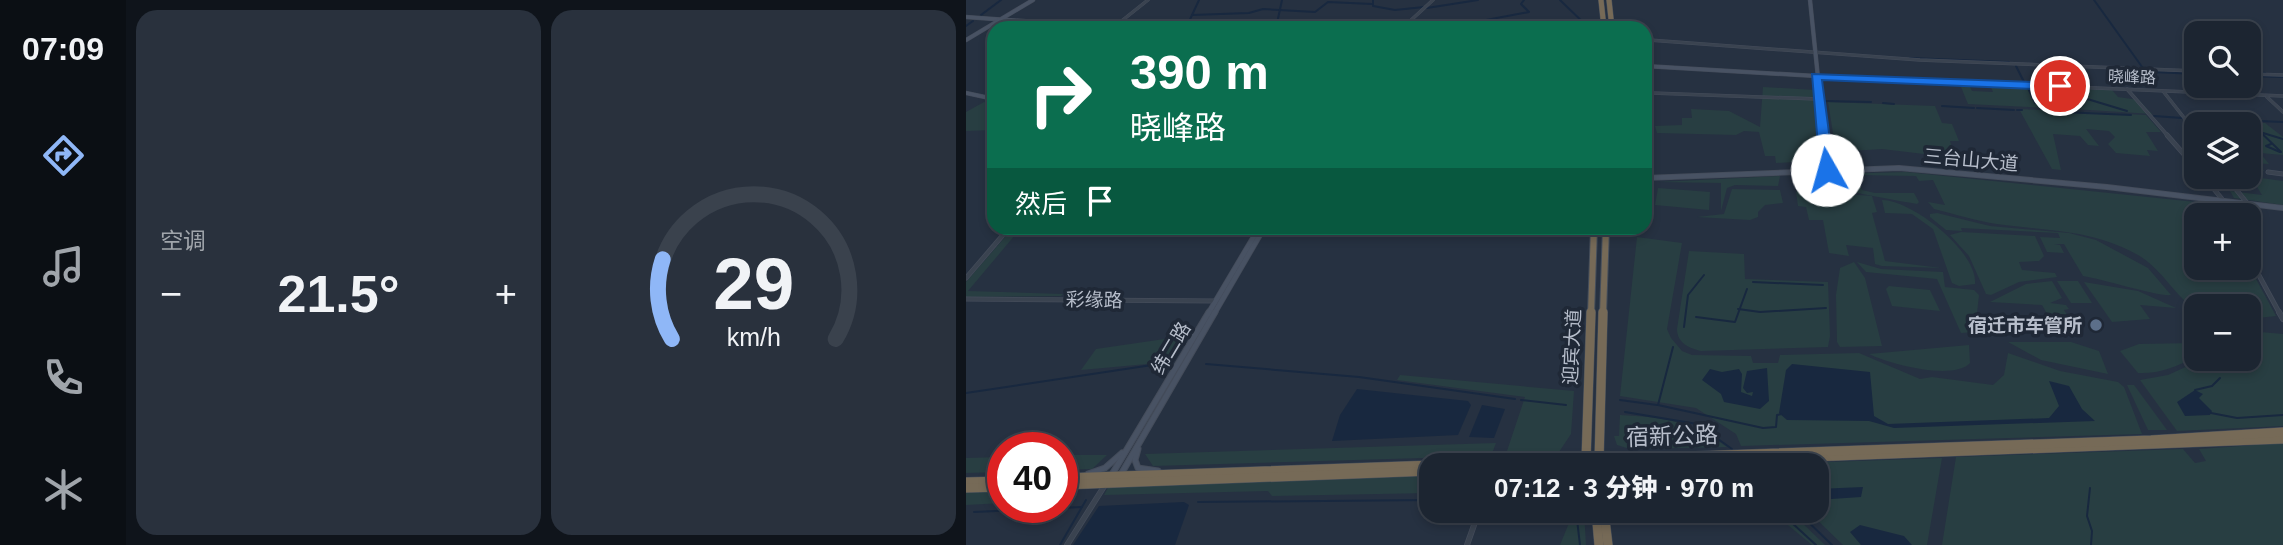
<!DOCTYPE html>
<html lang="zh">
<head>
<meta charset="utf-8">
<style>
	:root { --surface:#1c2531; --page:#29313d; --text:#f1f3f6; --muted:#a0a5ab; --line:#3a424d; --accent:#8fb7f7 }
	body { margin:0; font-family:Arial,"Noto Sans SC",sans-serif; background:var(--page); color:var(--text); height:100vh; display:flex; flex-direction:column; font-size:26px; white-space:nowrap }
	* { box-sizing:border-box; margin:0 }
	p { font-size:23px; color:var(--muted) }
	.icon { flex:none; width:38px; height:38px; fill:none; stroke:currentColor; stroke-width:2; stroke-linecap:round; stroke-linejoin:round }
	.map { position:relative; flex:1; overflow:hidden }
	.panel { display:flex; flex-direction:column; gap:10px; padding:10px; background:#0f141b; width:840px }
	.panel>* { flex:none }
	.guide { position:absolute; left:21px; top:21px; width:665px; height:214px; border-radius:21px; box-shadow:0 4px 10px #0003,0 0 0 2px var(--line); background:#0b6e4f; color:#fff; overflow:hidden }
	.controls { position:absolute; left:1218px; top:21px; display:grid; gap:14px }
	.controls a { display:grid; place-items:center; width:77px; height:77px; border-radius:14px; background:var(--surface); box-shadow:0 4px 10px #0003,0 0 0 2px var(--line); font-size:35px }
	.speed { position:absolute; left:21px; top:432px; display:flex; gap:14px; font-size:35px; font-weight:700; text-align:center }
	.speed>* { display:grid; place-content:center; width:91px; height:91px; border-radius:50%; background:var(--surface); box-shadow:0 4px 10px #0003,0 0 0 2px var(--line); line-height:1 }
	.speed .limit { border:10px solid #d22; background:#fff; color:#111 }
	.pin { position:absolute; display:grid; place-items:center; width:60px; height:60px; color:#fff; margin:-30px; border:4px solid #fff; border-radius:50%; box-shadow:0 2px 7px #0007 }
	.me { position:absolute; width:77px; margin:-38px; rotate:353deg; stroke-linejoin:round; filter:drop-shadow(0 0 5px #0008) }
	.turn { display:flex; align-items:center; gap:24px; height:147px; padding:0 28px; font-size:32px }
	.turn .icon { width:91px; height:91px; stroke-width:2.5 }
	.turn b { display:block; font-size:49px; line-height:60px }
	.then { display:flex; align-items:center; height:66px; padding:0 28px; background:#0003; gap:14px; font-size:26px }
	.big { font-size:52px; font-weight:800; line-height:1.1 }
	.panel .card { flex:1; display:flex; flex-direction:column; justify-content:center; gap:10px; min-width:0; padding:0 24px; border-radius:21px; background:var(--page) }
	.panel .dial { align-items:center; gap:0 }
	.dial svg { height:182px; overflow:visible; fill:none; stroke:var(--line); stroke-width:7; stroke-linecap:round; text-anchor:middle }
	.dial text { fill:var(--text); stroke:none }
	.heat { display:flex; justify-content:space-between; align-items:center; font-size:38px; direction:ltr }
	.panel .tiles { flex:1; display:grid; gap:10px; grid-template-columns:repeat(2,1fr) }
	.trip { position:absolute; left:453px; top:453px; width:410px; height:70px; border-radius:21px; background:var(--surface); box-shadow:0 4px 10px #0003,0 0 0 2px var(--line); font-weight:800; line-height:70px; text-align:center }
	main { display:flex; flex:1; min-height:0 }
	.dock { display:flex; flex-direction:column; width:126px; justify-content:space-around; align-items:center; background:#0b0f14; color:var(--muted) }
	.dock .icon { width:49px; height:49px }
	.dock .active { color:var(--accent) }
	.dock b { font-size:32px; color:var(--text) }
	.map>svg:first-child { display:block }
</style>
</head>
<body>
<main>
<nav class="dock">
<b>07:09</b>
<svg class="icon active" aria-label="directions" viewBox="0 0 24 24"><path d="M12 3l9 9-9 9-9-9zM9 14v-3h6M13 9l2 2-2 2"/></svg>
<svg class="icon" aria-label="music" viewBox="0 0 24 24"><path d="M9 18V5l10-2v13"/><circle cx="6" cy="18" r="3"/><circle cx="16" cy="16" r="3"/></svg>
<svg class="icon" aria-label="phone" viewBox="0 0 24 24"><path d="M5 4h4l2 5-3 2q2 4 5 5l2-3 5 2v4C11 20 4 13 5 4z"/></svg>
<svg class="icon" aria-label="climate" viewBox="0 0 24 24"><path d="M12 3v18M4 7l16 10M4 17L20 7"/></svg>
</nav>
<section class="panel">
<div class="tiles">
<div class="card"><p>空调</p>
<div class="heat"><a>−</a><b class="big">21.5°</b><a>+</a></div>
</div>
<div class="card dial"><svg viewBox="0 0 100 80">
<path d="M14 69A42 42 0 1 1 86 69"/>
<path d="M14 69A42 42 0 0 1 10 34" stroke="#8fb7f7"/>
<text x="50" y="56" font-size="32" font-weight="700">29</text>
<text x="50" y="72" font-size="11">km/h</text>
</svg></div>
</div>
</section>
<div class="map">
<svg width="1317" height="545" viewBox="0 0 1317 545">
	<rect width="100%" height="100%" fill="#263141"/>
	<g fill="#283e42">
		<polygon points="1024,85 1068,87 1082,108 1002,104 995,87 1004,87 1006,91 1027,92"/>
		<polygon points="797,87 849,90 856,168 831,169 828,162 810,163 809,156 799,156 793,132 778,131 770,135 691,133 689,126 716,125 716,118 726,118 725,109 763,111 794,127"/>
		<polygon points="1096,88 1146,90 1152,97 1173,100 1186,114 1108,109 1104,102 1114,102 1110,92"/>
		<polygon points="18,102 28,104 28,130 0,131 0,112"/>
		<polygon points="862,102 969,106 976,123 986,124 993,141 984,141 987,151 957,148 958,154 916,149 870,152"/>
		<polygon points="1053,109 1180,115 1195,132 1180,132 1192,151 1181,150 1184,156 1150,153 1142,144 1149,137 1143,131 1120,129 1133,146 1122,145 1114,136 1087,134 1095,170 1086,169"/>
		<polygon points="1238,120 1299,123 1317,137 1317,155 1294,153 1303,164 1283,163 1283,124 1242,124"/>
		<polygon points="1283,165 1294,166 1298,171 1290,171 1295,178 1317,181 1317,205 1268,198 1264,191 1296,195 1283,174"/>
		<path d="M940 172 1249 204 1255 215H1230V268L1283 266 1310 316 1283 319V306H1230V310C1208 295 1196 269 1172 255 1126 229 1081 231 1031 224 1010 221 989 214 968 209L962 202 979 205 967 180 953 181 950 176 889 175 896 190 909 193H948L953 202 951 204C935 201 874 191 866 186L864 174Z"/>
		<polygon points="814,176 812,186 769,185 761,188 755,211 755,183 692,182"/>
		<polygon points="692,188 744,192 743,210 689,205"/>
		<polygon points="766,189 814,190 817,203 799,205 792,212 792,217 784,220 731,217 758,214"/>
		<polygon points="833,190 906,196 911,212 906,213 919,261 975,268 916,266 909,264 907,248 880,245 883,256 863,253 857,220 843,220 840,207 832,206 830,192"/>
		<path d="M916 200C946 200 1012 252 1009 284L993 286 986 283 967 229 946 214 919 213Z"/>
		<path d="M971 213 1024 226 1103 233 1130 240 1182 268 1205 295C1193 297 1137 279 1117 276L1098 244H1088L1094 245 1098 253 1081 252 1074 237 1094 238 1092 233 995 228 996 231 980 230 964 217V214Z"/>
		<polygon points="47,228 55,228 2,291 97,294 95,296 0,297 0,282"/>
		<polygon points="995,232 1069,236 1078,256 1073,261 1053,262 1056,270 1089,273 1091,277 1053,282 1025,295 1020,294 1003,256 984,235"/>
		<polygon points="671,237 716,243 701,329 705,338 716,351 726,355 785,356 787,363 812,363 814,355 893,353 954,379 966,377 1027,385 1038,375 1042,353 1094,371 1152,382 1158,387 1176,434 775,446 770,434 730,408 654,396"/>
		<path d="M723 251 778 254 779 279 862 282 864 336 862 347 735 351C723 348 711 343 711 329Z"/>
		<polygon points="888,262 899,278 916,346 874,347 871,342 870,295 874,268"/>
		<polygon points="891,262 915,269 977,272 979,287 1008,290 1013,295 1009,332 995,333 971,279 900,272"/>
		<polygon points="1086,281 1096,298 1084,303 1100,305 1103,309 1098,310 1105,321 1092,322 1090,319 1084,319 1076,305 1024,302 1060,284"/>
		<polygon points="1091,281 1112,281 1126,303 1105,303"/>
		<polygon points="1118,282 1172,291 1210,308 1174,305 1184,319 1146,322"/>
		<polygon points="923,286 964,290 974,311 926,306 920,289"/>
		<polygon points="1283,331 1317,334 1317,426 1211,431 1174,380 1202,375 1237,359 1283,359"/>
		<polygon points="219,336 203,362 115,370 130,349"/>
		<polygon points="1042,342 1105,342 1133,351 1142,374 1075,360"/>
		<path d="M1230 343 1228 357C1211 367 1192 374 1172 373L1154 351 1173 344Z"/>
		<path d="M1003 345 1004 363C987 381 923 364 903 354Z"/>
		<polygon points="434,375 608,391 605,434 593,452 540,454 559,397 431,380"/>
		<polygon points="1161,385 1168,385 1201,430 1182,430"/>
		<path d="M654 415C697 417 726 421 761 447L664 449 651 445 648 436H653Z"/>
		<polygon points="530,443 525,456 187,466 179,454"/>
		<polygon points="1317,443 1317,545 976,545 990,457 1217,449 1229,463 1240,461 1233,449"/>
		<polygon points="96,455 141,455 126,469 96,470"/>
		<polygon points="37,457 37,472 0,473 0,458"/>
		<polygon points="976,458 961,545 877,545 842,511 850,511 850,466 804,464"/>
		<polygon points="465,476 465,493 306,496 302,491 138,495 143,486"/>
		<polygon points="37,490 37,503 0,505 0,491"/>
		<polygon points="592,511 618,511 620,545 594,545 605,518"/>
		<polygon points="805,511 824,511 859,545 846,545"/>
	</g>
	<g fill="#18283f">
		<polygon points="826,364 904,372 908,416 922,424 1083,418 1093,406 1083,381 1103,386 1116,409 1129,421 928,428 903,421 821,420 813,413 820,370"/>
		<polygon points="801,368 803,401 794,409 758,402 755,394 736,380 744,369 756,372 773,369 776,374 775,392 786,396 787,392 781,393 777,388 781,371"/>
		<polygon points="391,389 502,401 505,405 492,435 366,441 374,415"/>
		<polygon points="1229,390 1237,394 1233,398 1246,411 1244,415 1219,416 1211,402"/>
		<polygon points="516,405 539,409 528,438 503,437"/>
		<polygon points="897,487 895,497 851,500 851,489"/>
		<polygon points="218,502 223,505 209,545 107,545 133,506"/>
		<polygon points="894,525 938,536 946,545 895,545 884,532"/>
	</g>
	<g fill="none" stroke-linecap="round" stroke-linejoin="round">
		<g stroke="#18283f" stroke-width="2">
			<polyline points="407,0 407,6 429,10 458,7"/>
			<polyline points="594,0 623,28"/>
			<polyline points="1128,0 1179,71"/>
			<polyline points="461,8 512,0"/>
			<polyline points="15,15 35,0"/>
			<polyline points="226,15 283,13 297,9 349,12 362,2 406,4"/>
			<polyline points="448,19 453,23"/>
			<polyline points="0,26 7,21"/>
			<polyline points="515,27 520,20 563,12 555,4 558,0"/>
			<polyline points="220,28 233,0"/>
			<polyline points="310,28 316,0"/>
			<polyline points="944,58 1043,62"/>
			<polyline points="1050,66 1059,84"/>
			<polyline points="1145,70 1230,74"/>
			<polyline points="1283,72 1299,73"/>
			<polyline points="1283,76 1317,77"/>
			<polyline points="855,78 858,98"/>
			<polyline points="1061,86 1069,103"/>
			<polyline points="1120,94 1116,95 1118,98 1161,111"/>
			<polyline points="858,101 905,102"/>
			<polyline points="858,102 863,135"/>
			<polyline points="917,103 928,104"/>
			<polyline points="976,106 1008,108"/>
			<polyline points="1011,108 1048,110"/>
			<polyline points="1051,110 1056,110"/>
			<polyline points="1096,112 1165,115"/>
			<polyline points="1188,116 1216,118"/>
			<polyline points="1221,118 1317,122"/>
			<polyline points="1284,122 1315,152"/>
			<polyline points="1297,133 1317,139"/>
			<polyline points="1305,144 1300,146 1314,152"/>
			<polyline points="787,282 857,285"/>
			<polyline points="772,309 794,312 860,308"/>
			<polyline points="730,317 769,322 781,289"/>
			<polyline points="718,327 722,295 738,275"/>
			<polyline points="707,347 692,405 797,428 810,427 811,415 816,414"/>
			<polyline points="240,364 393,377 549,399"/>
			<polyline points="1229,390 1246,386 1254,378"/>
			<polyline points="0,393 186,365"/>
			<polyline points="555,400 600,405"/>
			<polyline points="654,400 691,405"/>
			<polyline points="659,412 731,424 766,449"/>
			<polyline points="1245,413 1271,418 1317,415"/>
			<polyline points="1124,488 1121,516 1126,531 1125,545"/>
			<polyline points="232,502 466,500"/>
			<polyline points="610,511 614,545"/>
			<polyline points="813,511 850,545"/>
			<polyline points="831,511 866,545"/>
			<polyline points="8,512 116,507"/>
			<polyline points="94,545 120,500"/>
		</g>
		<g stroke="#444c5a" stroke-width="3.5">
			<g id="street-far2">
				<polyline points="148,27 182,0"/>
				<polyline points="420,28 443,22 467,0"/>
				<polyline points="683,40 954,60 1230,71"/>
				<polyline points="1283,74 1317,75"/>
				<polyline points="852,76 1317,96"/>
				<polyline points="1161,89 1202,136"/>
				<polyline points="1197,91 1230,133"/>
				<polyline points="686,93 852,99"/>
				<polyline points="1301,97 1317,112"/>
			</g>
		</g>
		<g stroke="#444c5a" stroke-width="5">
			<g id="street-far1">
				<polyline points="1201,135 1230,168"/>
				<polyline points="1302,172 1317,174"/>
				<polyline points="1238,177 1256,199"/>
				<polyline points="1260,177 1281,203"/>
				<polyline points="1252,201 1260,215"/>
				<polyline points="1283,257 1314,314"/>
				<polyline points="0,278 43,228"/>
				<polyline points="0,299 250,301"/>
			</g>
		</g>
		<g stroke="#444c5a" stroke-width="6">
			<g id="street">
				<polyline points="1313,312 1317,319"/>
				<polyline points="101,545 139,485"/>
				<polyline points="501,545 513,511"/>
			</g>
		</g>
		<g stroke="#444c5a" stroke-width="4.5">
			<g id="secondary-far2">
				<polyline points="844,0 858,136"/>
				<polyline points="0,17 156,28"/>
				<polyline points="0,40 67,0"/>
				<polyline points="679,66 850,76"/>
				<polyline points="0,93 28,99"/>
			</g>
		</g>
		<g stroke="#444c5a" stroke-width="6">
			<g id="secondary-far1">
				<polyline points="857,135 861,170"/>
				<polyline points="679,178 933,168 1141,187 1317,208"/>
				<polyline points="242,314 293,228"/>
				<polyline points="248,314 298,228"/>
			</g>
		</g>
		<g stroke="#444c5a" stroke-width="7">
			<g id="secondary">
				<polyline points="172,449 169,460 172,468 192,471"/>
				<polyline points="122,474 139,468 156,453"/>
				<polyline points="145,476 243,312"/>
				<polyline points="154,476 249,312"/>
			</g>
		</g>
		<g stroke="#454e5b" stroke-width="6">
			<g id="highway-far2">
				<polyline points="635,0 638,28"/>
				<polyline points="643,0 646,28"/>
			</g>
		</g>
		<g stroke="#454e5b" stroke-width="8">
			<g id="highway-far1">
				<polyline points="625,314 628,228"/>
				<polyline points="637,314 640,228"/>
			</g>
		</g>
		<g stroke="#454e5b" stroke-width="10">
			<g id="highway">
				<polyline points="620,460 625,312"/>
				<polyline points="633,461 637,312"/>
				<polyline points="613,466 1317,439"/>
				<polyline points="96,478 1185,440 1317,432"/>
				<polyline points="0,482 37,481"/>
				<polyline points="96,485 466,471"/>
				<polyline points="0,488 37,487"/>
				<polyline points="630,511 633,545"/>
				<polyline points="638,511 642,545"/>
			</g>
		</g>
		<use href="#street-far2" stroke="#3a4350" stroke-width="2.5"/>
		<use href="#street-far1" stroke="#3a4350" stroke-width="3.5"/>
		<use href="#street" stroke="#3a4350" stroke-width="4.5"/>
		<use href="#secondary-far2" stroke="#485263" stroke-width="3.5"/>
		<use href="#secondary-far1" stroke="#485263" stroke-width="4.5"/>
		<use href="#secondary" stroke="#485263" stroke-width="5"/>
		<use href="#highway-far2" stroke="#766a57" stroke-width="5"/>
		<use href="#highway-far1" stroke="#766a57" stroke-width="6"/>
		<use href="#highway" stroke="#766a57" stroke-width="9"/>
	</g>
	<polygon fill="#1a73e8" stroke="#114b97" stroke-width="2" points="846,74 1094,83 1100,86 1094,90 856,80 868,170 861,174 854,170"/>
	<circle fill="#5c6f8a" stroke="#1f2836" stroke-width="2.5" cx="1130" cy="325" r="7"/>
	<g text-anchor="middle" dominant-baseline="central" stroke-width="7" stroke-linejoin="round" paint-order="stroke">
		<g font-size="16" fill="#b7becb" stroke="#1f2836">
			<text transform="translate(1166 77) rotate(2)">晓峰路</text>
		</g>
		<g font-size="19" fill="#b7becb" stroke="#1f2836">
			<text transform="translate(1005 160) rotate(5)">三台山大道</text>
			<text transform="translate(128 300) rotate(1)">彩缘路</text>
			<text transform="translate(606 347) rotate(-87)">迎宾大道</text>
			<text transform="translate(205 348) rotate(-59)">纬二路</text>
		</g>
		<g font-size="19" font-weight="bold" fill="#b7becb" stroke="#1f2836" text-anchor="end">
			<text x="1116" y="325">宿迁市车管所</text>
		</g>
		<g font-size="23" fill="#b7becb" stroke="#1f2836">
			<text transform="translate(706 436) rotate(-2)">宿新公路</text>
		</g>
	</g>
</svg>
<div class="controls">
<a><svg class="icon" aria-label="search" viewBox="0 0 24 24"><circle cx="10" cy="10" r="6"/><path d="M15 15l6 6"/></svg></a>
<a><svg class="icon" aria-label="layers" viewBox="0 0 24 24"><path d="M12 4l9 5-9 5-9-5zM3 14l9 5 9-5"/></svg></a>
<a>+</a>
<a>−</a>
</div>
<div class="speed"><div class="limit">40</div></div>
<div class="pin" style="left:1094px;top:86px;background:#d93025"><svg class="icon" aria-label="arrive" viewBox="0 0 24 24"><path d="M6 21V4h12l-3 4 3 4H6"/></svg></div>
<svg class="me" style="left:861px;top:170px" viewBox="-20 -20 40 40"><circle r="19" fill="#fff"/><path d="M0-13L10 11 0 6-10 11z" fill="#1a73e8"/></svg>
<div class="trip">07:12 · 3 分钟 · 970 m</div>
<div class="guide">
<div class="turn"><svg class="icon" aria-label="right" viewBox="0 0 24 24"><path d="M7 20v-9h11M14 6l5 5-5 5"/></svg><div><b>390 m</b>晓峰路</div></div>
<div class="then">然后<svg class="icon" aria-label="arrive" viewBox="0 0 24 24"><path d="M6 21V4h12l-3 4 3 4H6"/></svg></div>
</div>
</div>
</main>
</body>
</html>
